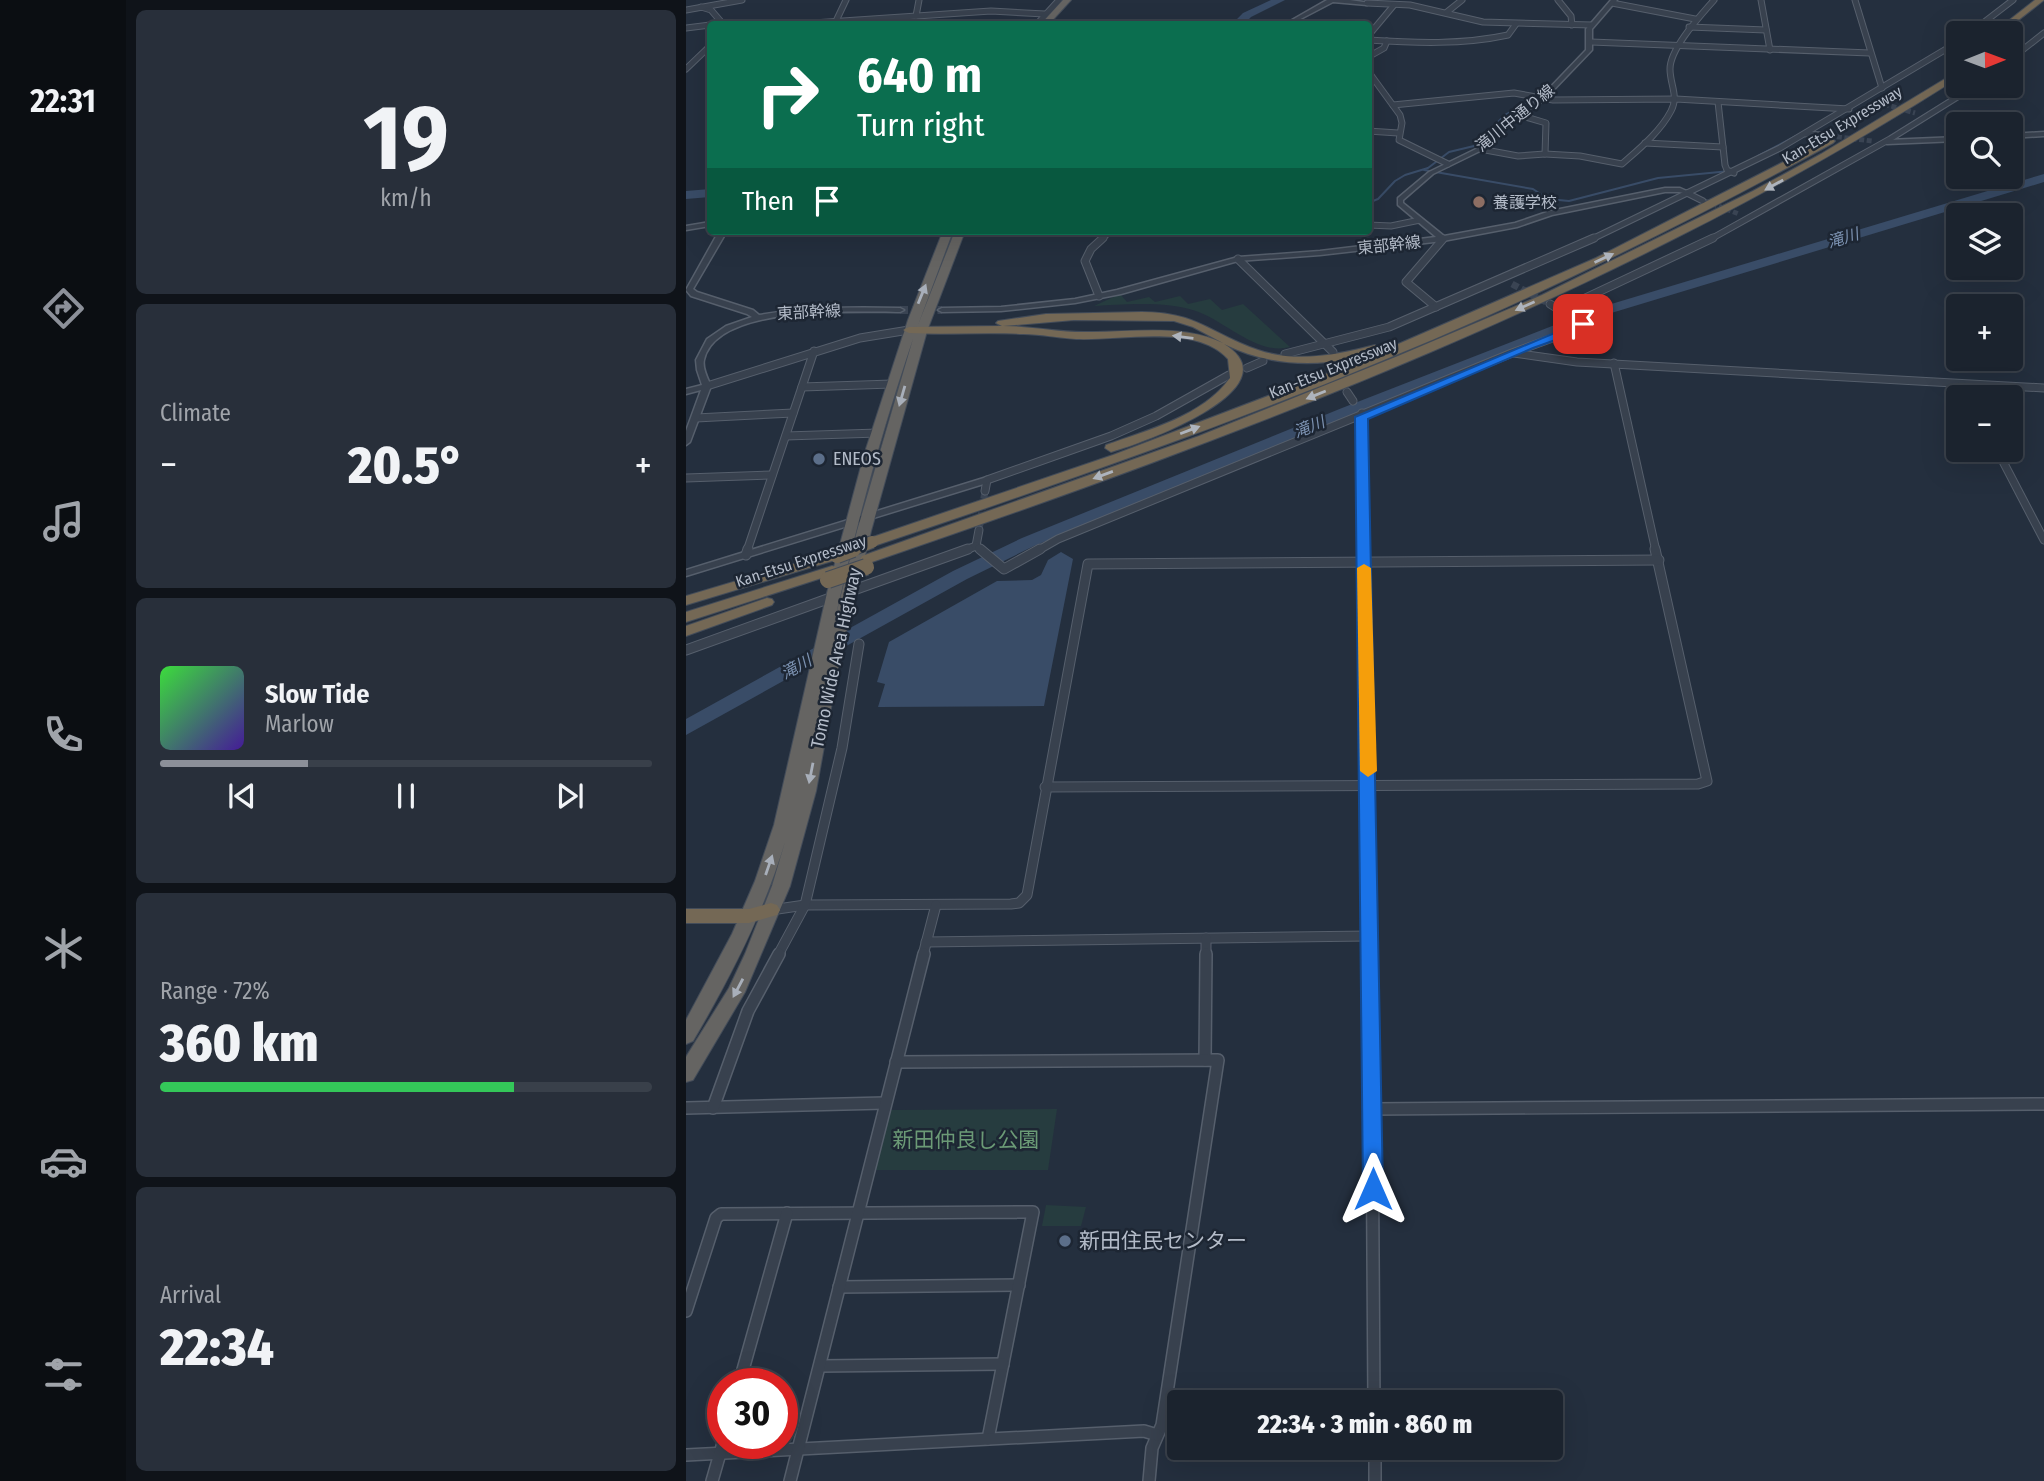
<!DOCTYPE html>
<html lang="en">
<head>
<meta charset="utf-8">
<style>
	:root { --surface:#1b232e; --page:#282f3a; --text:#f1f3f6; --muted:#a0a4aa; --line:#39404a; --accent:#8c9099 }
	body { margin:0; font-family:"Fira Sans Condensed","Noto Sans JP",sans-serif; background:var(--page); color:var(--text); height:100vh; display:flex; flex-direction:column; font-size:26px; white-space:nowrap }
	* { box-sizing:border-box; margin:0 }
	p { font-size:23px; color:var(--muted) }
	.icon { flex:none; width:38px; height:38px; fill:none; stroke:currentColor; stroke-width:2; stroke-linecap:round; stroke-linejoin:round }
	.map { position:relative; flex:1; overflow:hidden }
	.drawer { display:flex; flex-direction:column; gap:10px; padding:10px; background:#0f1319; width:560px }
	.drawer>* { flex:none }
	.top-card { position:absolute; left:21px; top:21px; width:665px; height:214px; border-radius:7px; box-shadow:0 7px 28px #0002,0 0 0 2px var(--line); background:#0b6e4f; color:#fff; overflow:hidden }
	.needle { width:46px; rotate:89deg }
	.buttons { position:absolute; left:1260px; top:21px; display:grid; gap:14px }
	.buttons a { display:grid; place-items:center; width:77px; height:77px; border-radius:7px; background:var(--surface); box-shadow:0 7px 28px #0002,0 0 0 2px var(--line); font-size:35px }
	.speed { position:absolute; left:21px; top:1368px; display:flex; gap:14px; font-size:35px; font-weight:700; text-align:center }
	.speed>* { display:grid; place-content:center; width:91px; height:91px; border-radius:50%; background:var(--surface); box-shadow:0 7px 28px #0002,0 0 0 2px var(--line); line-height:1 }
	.speed .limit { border:10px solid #d22; background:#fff; color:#111 }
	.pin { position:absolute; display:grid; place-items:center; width:60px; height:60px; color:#fff; margin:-30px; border-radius:14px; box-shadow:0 4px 10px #0006 }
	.me { position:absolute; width:77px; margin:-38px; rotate:0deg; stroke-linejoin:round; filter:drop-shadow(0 0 5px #0008) }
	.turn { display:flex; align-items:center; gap:24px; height:147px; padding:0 35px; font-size:32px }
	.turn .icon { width:91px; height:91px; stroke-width:2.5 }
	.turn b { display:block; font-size:49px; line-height:60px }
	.then { display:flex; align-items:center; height:66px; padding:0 35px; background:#0003; gap:14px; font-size:26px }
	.big { font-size:52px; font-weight:800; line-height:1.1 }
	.drawer .widget { flex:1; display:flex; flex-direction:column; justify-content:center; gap:10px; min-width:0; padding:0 24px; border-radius:10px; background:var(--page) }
	.drawer .dial { align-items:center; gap:0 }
	.dial b { font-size:91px; line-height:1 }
	.song { display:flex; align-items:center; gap:21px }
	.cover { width:84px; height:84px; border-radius:10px; background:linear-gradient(135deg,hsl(120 70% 55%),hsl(260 70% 35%)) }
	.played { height:7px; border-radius:4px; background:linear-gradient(90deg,var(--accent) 30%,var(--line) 30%) }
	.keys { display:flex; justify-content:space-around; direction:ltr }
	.heat { display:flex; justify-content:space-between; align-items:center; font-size:38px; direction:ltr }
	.charge { height:10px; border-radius:5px; background:linear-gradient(90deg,#34c759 72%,var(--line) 0) }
	.trip { position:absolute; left:481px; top:1390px; width:396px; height:70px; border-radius:7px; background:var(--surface); box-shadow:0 7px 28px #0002,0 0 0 2px var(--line); font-weight:800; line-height:70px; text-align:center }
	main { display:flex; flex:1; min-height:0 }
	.tab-bar { display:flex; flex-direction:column; width:126px; justify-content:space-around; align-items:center; background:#0b0e12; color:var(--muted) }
	.tab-bar .icon { width:49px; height:49px }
	.tab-bar .selected { color:var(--accent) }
	.tab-bar b { font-size:32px; color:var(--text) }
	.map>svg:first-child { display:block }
</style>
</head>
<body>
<main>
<nav class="tab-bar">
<b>22:31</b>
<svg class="icon selected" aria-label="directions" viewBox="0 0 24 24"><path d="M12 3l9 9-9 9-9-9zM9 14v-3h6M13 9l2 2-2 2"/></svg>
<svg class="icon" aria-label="music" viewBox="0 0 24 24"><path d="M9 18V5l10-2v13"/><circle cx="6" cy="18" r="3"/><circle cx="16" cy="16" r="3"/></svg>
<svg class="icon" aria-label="phone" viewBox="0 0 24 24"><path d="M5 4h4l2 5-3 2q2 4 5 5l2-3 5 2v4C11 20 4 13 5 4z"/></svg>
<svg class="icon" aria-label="climate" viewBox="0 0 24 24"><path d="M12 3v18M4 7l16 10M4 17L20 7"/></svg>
<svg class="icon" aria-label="car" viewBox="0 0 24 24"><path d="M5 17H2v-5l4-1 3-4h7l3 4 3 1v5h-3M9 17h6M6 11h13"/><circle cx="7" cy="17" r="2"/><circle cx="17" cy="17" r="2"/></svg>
<svg class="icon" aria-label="filters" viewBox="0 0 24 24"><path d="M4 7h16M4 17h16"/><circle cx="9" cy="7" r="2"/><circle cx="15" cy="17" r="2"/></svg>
</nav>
<section class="drawer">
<div class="widget dial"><b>19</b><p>km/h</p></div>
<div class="widget"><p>Climate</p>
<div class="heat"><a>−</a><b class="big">20.5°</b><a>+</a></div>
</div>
<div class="widget">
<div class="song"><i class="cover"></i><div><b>Slow Tide</b><p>Marlow</p></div></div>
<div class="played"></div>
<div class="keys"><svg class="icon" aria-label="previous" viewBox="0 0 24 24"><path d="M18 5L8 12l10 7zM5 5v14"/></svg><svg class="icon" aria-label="pause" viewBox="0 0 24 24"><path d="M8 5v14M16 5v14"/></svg><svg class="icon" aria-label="next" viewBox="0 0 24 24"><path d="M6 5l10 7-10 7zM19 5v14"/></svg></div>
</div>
<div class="widget"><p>Range · 72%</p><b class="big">360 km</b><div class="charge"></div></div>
<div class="widget"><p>Arrival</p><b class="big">22:34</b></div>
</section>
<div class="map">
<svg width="1358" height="1481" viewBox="0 0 1358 1481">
	<rect width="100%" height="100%" fill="#242f3e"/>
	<g fill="#263c3f">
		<path d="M434 294 441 302 463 297 469 302 494 296 502 304 524 299 536 310 557 304 604 347C572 356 539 321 510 311 483 301 437 304 408 306Z"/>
		<polygon points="371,1109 362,1170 189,1170 204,1110"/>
		<polygon points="360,1205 400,1207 395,1226 356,1226"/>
	</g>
	<polygon fill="#394c67" points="375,552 387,559 358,706 192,707 199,684 191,682 203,642 311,581 346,580 355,575 362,560"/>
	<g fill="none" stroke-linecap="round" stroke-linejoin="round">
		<g stroke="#394c67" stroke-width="2">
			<polyline points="1072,156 1112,135"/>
			<polyline points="738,170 847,189 862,199 883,201 972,178 1044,171"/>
			<polyline points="682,203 692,199 709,181 719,175 742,168 763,152 788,146 819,115 850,99"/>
		</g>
		<g fill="#394c67" fill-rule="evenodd">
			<polygon points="585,0 599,0 565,17 558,24 546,24 557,13"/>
			<polygon points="1358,174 1358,182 922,314 668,414 348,546 281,579 0,735 0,719 267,571 336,538 656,408 912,308"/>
			<polygon points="24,189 24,197 0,199 0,191"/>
		</g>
		<g stroke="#3a4453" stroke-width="5" stroke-dasharray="5 2.5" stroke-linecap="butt">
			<polyline points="1262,57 1272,57"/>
			<polyline points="1191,102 1229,113"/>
			<polyline points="1136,135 1186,141"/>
			<polyline points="1019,201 1053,214"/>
		</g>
		<g stroke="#3a4453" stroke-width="7" stroke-dasharray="7 3.5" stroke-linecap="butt">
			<polyline points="826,284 864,304"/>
			<polyline points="647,352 661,392"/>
			<polyline points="293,530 299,491"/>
		</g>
		<polyline stroke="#3a4453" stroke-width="8" stroke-dasharray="8 4.5" stroke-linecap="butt" points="214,310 256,310"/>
		<g stroke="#565f6c" stroke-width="7">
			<g id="minor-far3">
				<polyline points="872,0 885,16 886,25"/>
				<polyline points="1075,0 1084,50"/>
				<polyline points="1169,0 1196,88"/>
				<polyline points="681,3 724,5 797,22 906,25"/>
				<polyline points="926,3 1009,19"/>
				<polyline points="15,7 25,10 37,24"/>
				<polyline points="0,10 56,0"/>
				<polyline points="761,12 776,0"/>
				<polyline points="230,16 233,0"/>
				<polyline points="150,21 160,0"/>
				<polyline points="31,24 127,23 305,11 359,14"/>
				<polyline points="351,24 373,0"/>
				<polyline points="1003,27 1080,30"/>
				<polyline points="0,28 24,25"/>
				<polyline points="1284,33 1327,0"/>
				<polyline points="682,36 708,5"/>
				<path d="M682 40C729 43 776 45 822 35L830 24"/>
				<polyline points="905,42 1184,53"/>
				<polyline points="682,57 698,48 701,41"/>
				<polyline points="1325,59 1358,33"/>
				<polyline points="0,69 24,46"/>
				<polyline points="682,71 714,115 716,123 713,140 762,164"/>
				<polyline points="1032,102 1039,165 1041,170 1048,173"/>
				<polyline points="707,105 828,93 867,100 990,99 1163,109"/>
				<polyline points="682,131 712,133"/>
				<polyline points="1120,134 1136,135"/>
				<polyline points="959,143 1037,147"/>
				<polyline points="794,149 832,156 859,154 860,123 833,115"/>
				<path d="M859 154 894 156 936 164C953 149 974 132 985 111 993 96 984 85 984 69 984 48 1015 15 1028 0"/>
				<polyline points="1001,193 1017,201"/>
				<polyline points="682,225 705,226 734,220"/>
				<polyline points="415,240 424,231"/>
				<polyline points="904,240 1094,148 1272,42"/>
				<polyline points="1023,240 1204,139 1289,86"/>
			</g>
		</g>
		<g stroke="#565f6c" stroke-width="9">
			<g id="minor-far2">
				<polyline points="552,259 647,352"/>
				<polyline points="413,296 399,261 405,249 417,238"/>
				<polyline points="750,307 720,282 757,239"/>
				<polyline points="876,309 1027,238"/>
				<polyline points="828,353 891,362 1358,388"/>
				<polyline points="599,354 703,327 908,238"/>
				<polyline points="928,363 970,551"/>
				<polyline points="561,368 577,361"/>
				<polyline points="1276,384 1283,397"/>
				<polyline points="21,386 174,338 223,330"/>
				<polyline points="116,387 206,384"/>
				<polyline points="661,392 667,401"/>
				<polyline points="676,413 678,551"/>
				<polyline points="10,418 107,413"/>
				<polyline points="100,436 192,433"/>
				<polyline points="1311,450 1358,540"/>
				<polyline points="0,478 86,475"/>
				<polyline points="299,491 301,480 425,436 470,416 543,375"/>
				<polyline points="293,530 290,546 296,551"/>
				<polyline points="61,551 128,351"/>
				<polyline points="277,551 290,546"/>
				<polyline points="351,551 372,539 826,353 899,326 864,304"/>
			</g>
		</g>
		<g stroke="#565f6c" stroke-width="11">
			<g id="minor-far1">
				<polyline points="294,549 318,569 354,549"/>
				<polyline points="678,549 685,955"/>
				<polyline points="60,555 62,549"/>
				<polyline points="165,591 282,549"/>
				<polyline points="0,650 147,597"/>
				<polyline points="359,787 1012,784 1021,781 969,549"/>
				<polyline points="85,910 119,905 325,904 333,903 341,895 402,564 973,560"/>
				<polyline points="240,942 683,936"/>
				<polyline points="92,955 119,905 156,748 173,644"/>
				<polyline points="237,955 250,905"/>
				<polyline points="520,955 520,938"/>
			</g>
		</g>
		<g stroke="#565f6c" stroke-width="14">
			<g id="minor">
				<polyline points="685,954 688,1402"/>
				<polyline points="519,1060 520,954"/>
				<polyline points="210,1062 532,1060 476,1425 466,1448 463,1481"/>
				<polyline points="0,1108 199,1103"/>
				<polyline points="27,1108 62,1011 93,954"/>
				<polyline points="687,1109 1358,1104"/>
				<polyline points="153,1287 333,1285"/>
				<polyline points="0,1311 30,1218 35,1214 347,1212 302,1439"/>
				<polyline points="134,1366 317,1364"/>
				<polyline points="53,1384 101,1213"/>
				<polyline points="689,1447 689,1481"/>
				<polyline points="0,1455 458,1431 471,1435"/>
				<polyline points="26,1481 37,1443"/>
				<polyline points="104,1481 238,954"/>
			</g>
		</g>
		<g stroke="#565f6c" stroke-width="3">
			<g id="tertiary">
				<polygon points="641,0 664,0 684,3 681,5 647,2 605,24 599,24"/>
				<polygon points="925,0 931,0 906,29 906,50 857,101 826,121 811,139 796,150 747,174 717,200 717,203 758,236 829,223 864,211 979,188 994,188 1003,192 1003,194 993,192 979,192 866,215 831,227 757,241 634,255 552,261 435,294 389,303 315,311 256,312 252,310 256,308 315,307 389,299 431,290 552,257 634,251 750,237 712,205 712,198 743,172 792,148 807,137 822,119 853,99 900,50 900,29"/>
				<polygon points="1358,132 1358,136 1325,138 1325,134"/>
				<polygon points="1272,137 1272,141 1201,144 1198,142 1201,140"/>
				<polygon points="24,222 24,226 0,230 0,226"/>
				<path d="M33 231H41L7 289 11 292 67 310 73 315C120 307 167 307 214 308L218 310 214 312C170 312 30 304 18 360 16 368 22 379 25 386L4 442 0 445V431L15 390 0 394V389L16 385 11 370 10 360 21 339 40 326 66 317 61 314 5 296 0 290Z"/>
				<polygon points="301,477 305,480 304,482 0,576 0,570"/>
			</g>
		</g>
		<g stroke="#434c59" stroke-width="2">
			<g id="trunk">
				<polygon points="377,0 385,0 363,24 355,24"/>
				<path d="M257 231H267L232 325 269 231H279L241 331 185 531 154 658 130 791 104 886 59 992 7 1080 0 1082V1057L43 988 59 954 86 886 99 842C78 912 44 978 7 1041L0 1044V1020L46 934 69 881 88 825 141 593 178 455 222 320ZM227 339 171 531 148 623C170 527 195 432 227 339Z"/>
			</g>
		</g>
		<g stroke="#434c59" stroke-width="2">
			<g id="motorway">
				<polygon points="1349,0 1358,0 1316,33 1307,33"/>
				<path d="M1272 71V78C937 292 561 434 186 562L181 563 174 559 176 556 513 436 712 356 856 295 1067 191 1135 154Z"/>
				<path d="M1144 138 1149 141 1147 143C1034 205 919 263 801 316 603 404 397 476 191 545H181L179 542 181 539 427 455 671 362 910 258Z"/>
				<path d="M456 312C511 312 525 334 572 350 610 363 651 355 689 345L695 349C687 355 674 357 664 359 621 367 578 364 538 344 610 388 455 444 425 452L419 448 420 445C462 430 517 416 544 378L542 359C510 323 434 341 390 339 372 338 355 334 337 334 299 332 261 335 223 333L217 330 223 327 316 326 310 323 312 321 360 314ZM388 320 488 321 507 327 537 343C493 323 444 333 398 332 370 332 344 326 317 326Z"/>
				<polygon points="151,551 156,552 158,555 156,558 0,605 0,596"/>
				<polygon points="146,566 151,567 153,570 151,573 0,622 0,612"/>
				<polygon points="81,598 86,599 88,602 86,605 0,636 0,626"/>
				<polygon points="85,903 91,905 94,910 91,915 63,923 0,923 0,909 63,909"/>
			</g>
		</g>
		<use href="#minor-far3" stroke="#38414e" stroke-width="5"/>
		<use href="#minor-far2" stroke="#38414e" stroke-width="7"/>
		<use href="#minor-far1" stroke="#38414e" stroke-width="9"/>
		<use href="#minor" stroke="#38414e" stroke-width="11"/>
		<use href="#tertiary" fill="#38414e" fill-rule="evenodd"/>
		<use href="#trunk" fill="#656462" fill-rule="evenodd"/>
		<use href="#motorway" fill="#746855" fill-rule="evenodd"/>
		<g stroke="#434c59" stroke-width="14" stroke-linecap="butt">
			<polyline id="motorway-bridge-far1" points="163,551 186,542"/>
		</g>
		<g stroke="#434c59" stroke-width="18" stroke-linecap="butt">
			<g id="motorway-bridge">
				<polyline points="151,555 167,549"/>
				<polyline points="142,580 180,567"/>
			</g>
		</g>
		<use href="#motorway-bridge-far1" stroke="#746855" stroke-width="12"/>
		<use href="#motorway-bridge" stroke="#746855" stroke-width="16"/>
	</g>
	<defs><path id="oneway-solid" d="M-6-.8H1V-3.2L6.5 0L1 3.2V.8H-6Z" transform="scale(1.75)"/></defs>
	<g fill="#aeb4bd">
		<use href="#oneway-solid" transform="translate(1088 185) rotate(151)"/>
		<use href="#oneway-solid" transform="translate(918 258) rotate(-25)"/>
		<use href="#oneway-solid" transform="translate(839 306) rotate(156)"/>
		<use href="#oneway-solid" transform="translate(497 337) rotate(-173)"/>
		<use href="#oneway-solid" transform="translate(630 395) rotate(158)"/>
		<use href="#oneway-solid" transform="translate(504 430) rotate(-21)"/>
		<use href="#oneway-solid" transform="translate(417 475) rotate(160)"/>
	</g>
	<g fill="#a8afba">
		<use href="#oneway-solid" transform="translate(236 294) rotate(-68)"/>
		<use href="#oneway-solid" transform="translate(216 396) rotate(106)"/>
		<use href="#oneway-solid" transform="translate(125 773) rotate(101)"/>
		<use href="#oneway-solid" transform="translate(83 865) rotate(-71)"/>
		<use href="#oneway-solid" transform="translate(52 988) rotate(118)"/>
	</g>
	<polygon fill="#1a73e8" stroke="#114b97" stroke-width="2" points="897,321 903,323 903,328 847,348 682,419 697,1189 694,1195 687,1198 680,1195 677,1189 669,417"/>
	<polygon fill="#f59e0b" points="678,564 685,568 691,771 682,777 674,771 671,568"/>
	<circle fill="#8d6e63" stroke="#1d2633" stroke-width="2.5" cx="793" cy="202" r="7"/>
	<g fill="#5c6f8a" stroke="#1d2633" stroke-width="2.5">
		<circle cx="133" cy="459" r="7"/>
		<circle cx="379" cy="1241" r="7"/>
	</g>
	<g text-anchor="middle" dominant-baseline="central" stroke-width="5" stroke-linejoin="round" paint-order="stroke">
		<g font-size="16" fill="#b4bcc9" stroke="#1d2633">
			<text transform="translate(829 118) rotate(-39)">滝川中通り線</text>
			<text transform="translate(1156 125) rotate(-31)">Kan-Etsu Expressway</text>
			<text transform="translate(703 245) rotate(-6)">東部幹線</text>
			<text transform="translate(123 312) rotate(-3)">東部幹線</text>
			<text transform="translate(647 368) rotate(-22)">Kan-Etsu Expressway</text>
			<text transform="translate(115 561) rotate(-18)">Kan-Etsu Expressway</text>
		</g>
		<g font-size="16" fill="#b4bcc9" stroke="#1d2633" text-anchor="start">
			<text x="807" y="202">養護学校</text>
		</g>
		<g font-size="16" font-style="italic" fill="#7c92b1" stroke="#1d2633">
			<text transform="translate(1157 238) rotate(-17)">滝川</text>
			<text transform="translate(623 427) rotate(-22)">滝川</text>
			<text transform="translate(110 667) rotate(-29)">滝川</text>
		</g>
		<g font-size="18" fill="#b4bcc9" stroke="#1d2633" text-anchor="start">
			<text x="147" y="459">ENEOS</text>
		</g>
		<g font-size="18" fill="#b4bcc9" stroke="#1d2633">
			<text transform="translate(150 658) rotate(-78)">Tomo Wide Area Highway</text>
		</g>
		<g font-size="21" fill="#6b9a76" stroke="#1d2633">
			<text x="280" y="1140">新田仲良し公園</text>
		</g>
		<g font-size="21" fill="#b4bcc9" stroke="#1d2633" text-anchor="start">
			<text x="393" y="1241">新田住民センター</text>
		</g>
	</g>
</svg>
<div class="buttons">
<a><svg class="needle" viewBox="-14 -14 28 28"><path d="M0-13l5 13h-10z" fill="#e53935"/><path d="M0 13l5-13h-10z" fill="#a0a4aa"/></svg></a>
<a><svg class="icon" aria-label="search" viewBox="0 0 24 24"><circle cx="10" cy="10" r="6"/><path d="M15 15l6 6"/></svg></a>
<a><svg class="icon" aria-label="layers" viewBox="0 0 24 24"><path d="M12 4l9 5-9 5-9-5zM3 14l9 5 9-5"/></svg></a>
<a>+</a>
<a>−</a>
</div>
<div class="speed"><div class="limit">30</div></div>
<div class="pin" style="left:897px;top:324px;background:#d93025"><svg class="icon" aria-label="arrive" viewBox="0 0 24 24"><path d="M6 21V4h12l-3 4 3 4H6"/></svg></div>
<svg class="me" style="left:687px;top:1189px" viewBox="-20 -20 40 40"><path d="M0-17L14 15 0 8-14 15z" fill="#1a73e8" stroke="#fff" stroke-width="4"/></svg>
<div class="trip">22:34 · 3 min · 860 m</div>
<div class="top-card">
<div class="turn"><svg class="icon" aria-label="right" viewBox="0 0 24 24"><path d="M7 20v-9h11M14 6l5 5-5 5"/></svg><div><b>640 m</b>Turn right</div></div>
<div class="then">Then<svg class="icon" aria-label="arrive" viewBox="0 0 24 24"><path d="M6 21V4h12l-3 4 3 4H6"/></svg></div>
</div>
</div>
</main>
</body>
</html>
